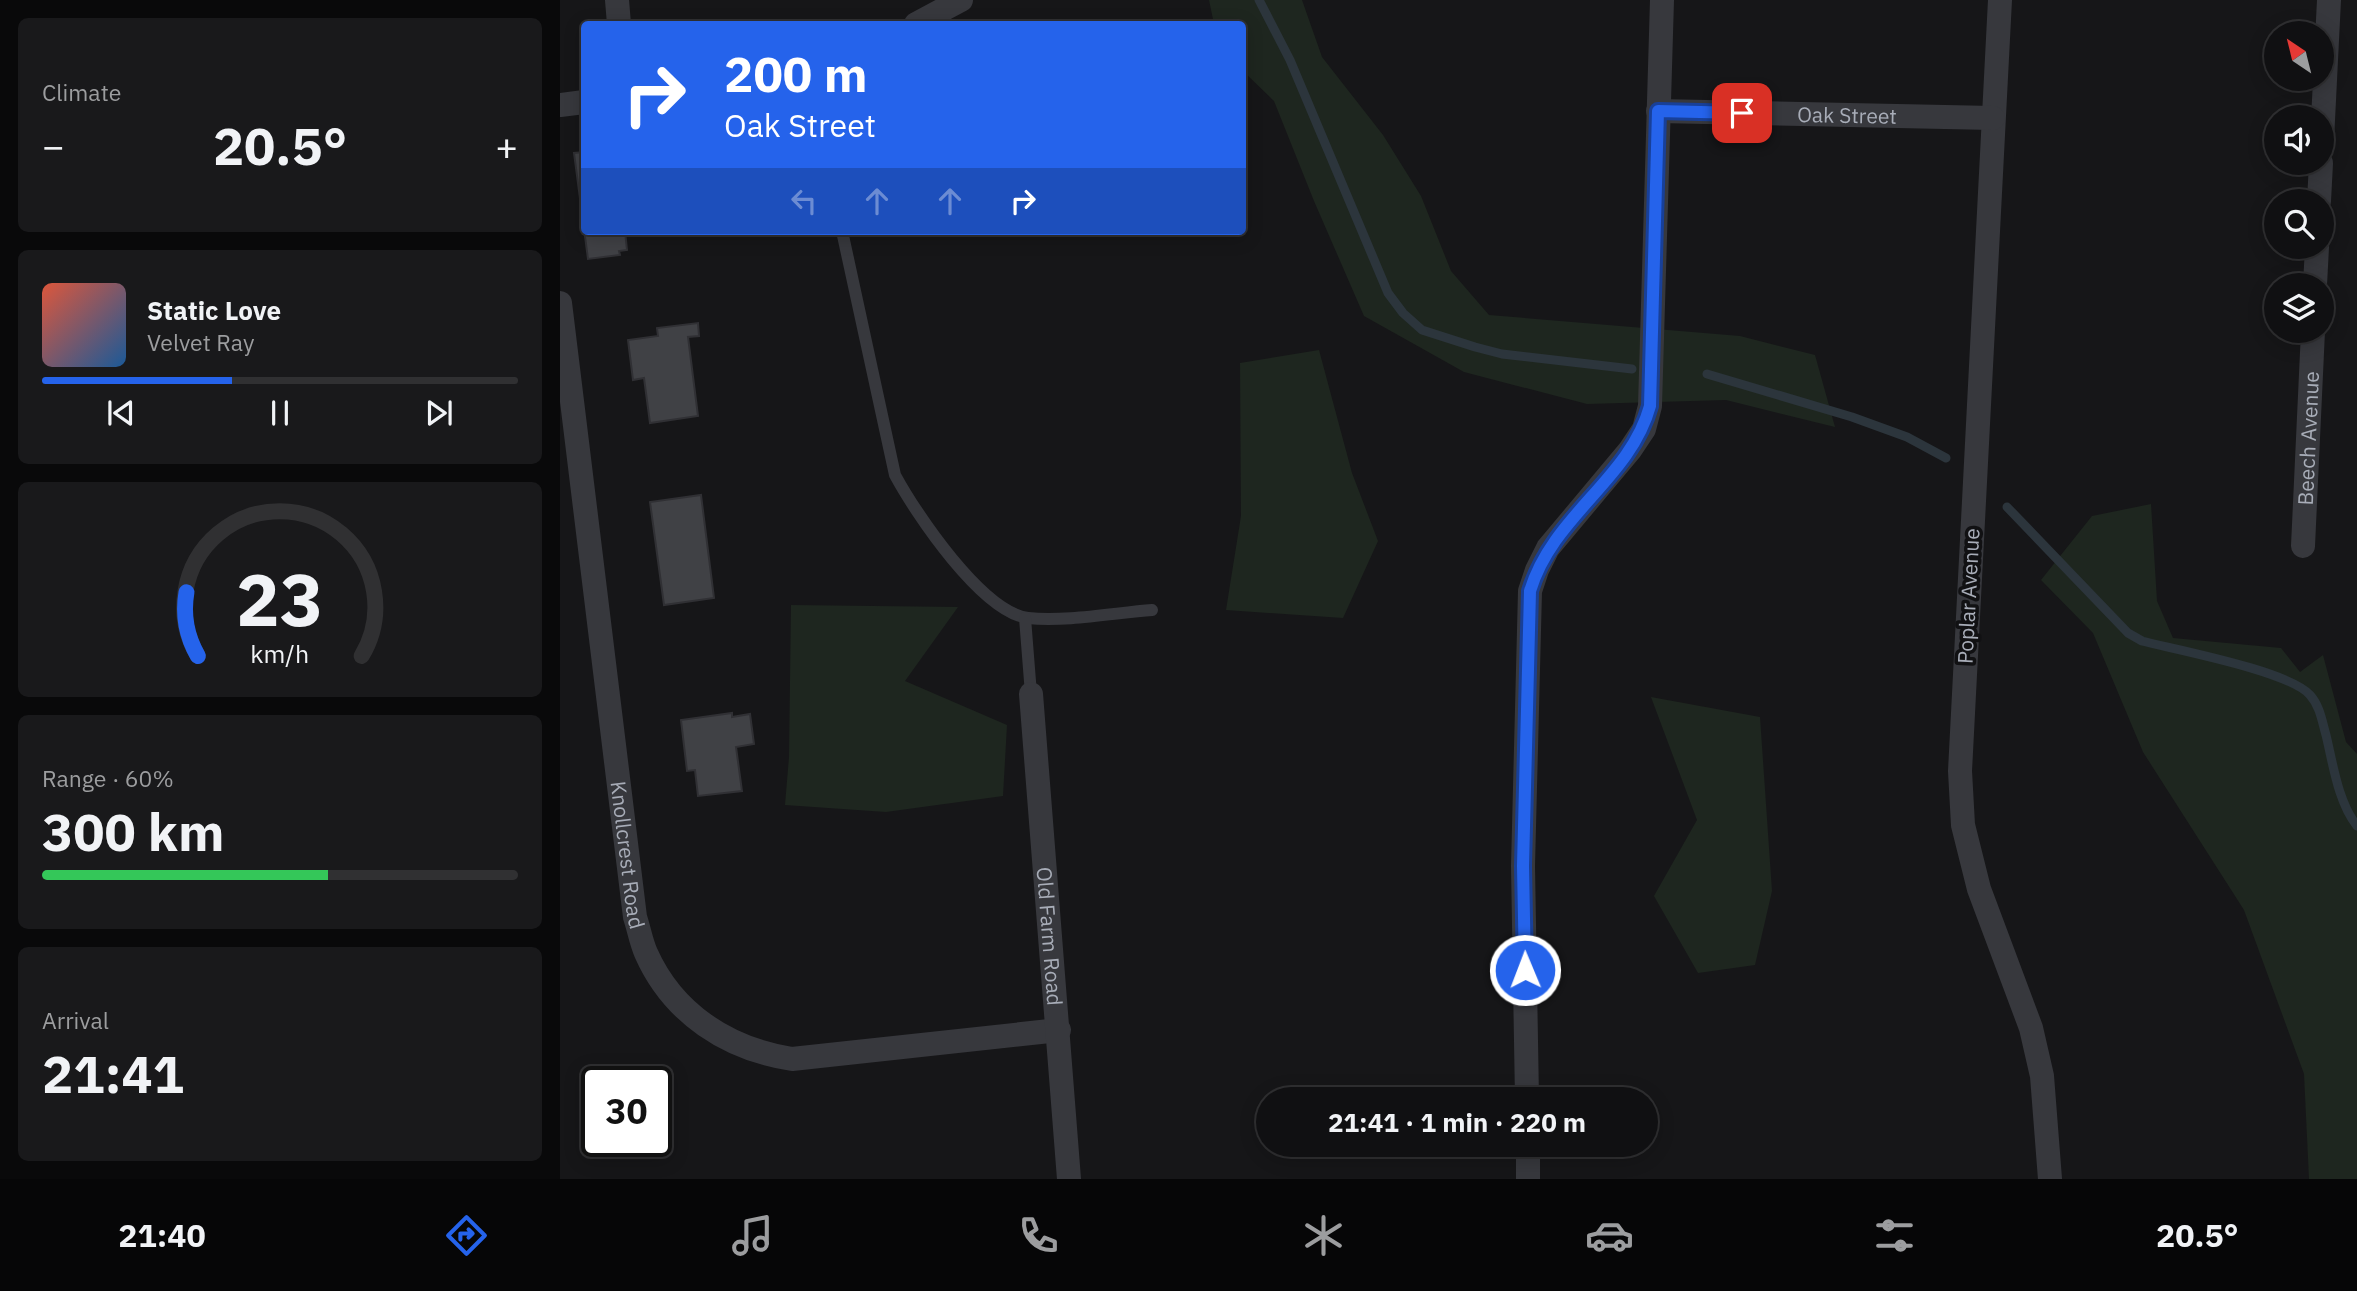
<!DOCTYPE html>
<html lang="en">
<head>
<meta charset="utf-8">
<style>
	:root { --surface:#101012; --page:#19191b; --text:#f1f3f6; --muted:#9c9d9f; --line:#303032; --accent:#2563eb }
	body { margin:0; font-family:"IBM Plex Sans",sans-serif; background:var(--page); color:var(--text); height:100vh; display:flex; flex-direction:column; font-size:26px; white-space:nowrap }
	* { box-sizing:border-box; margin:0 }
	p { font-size:23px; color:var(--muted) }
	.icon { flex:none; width:38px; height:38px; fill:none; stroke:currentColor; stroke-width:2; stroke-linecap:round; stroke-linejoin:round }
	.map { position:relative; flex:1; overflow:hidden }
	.drawer { display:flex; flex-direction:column; gap:18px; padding:18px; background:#09090a; width:560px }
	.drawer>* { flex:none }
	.top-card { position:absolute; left:21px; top:21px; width:665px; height:214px; border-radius:7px; box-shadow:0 4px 18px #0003,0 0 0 2px var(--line); background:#2563eb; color:#fff; overflow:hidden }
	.needle { width:46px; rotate:325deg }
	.controls { position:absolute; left:1704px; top:21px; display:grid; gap:14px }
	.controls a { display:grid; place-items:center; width:70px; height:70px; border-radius:50%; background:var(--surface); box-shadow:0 4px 18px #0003,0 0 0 2px var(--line); font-size:35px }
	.speed { position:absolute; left:21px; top:1066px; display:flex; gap:14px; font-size:35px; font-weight:700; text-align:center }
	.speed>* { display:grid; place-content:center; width:91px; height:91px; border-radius:50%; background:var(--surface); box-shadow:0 4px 18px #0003,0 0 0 2px var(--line); line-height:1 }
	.speed .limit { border:4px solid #111; border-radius:10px; background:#fff; color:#111 }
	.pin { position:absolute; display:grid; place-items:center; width:60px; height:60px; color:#fff; margin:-30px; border-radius:14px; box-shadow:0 4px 10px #0006 }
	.me { position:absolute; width:77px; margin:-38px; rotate:359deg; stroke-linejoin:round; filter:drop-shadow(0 0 5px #0008) }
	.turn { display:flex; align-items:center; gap:24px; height:147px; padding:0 28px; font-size:32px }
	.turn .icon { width:91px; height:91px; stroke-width:2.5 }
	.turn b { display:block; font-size:49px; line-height:60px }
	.lanes { display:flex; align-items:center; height:66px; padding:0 28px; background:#0003; justify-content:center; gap:35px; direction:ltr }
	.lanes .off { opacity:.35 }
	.big { font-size:52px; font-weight:800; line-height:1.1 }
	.drawer .tile { flex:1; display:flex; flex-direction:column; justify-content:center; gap:10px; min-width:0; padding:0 24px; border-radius:10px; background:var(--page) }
	.drawer .dial { align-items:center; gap:0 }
	.dial svg { height:182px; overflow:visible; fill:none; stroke:var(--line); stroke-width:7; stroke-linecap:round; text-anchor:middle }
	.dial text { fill:var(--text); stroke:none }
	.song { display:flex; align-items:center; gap:21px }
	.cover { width:84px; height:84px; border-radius:10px; background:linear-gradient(135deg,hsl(10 70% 55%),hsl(210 70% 35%)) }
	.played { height:7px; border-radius:4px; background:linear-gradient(90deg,var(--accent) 40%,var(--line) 40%) }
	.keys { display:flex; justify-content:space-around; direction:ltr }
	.heat { display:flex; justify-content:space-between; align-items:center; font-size:38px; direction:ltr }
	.charge { height:10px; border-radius:5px; background:linear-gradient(90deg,#34c759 60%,var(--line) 0) }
	.trip { position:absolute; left:696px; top:1087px; width:402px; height:70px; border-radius:35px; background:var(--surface); box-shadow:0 4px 18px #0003,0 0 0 2px var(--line); font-weight:800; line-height:70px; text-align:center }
	.tab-bar { display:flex; height:112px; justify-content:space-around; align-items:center; background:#060607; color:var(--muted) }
	.tab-bar .icon { width:49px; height:49px }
	.tab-bar .active { color:var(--accent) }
	.tab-bar b { font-size:32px; color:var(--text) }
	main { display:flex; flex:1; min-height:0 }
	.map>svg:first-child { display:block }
</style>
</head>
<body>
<main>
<section class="drawer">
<div class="tile"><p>Climate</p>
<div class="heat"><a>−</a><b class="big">20.5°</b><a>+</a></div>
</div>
<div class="tile">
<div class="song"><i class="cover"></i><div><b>Static Love</b><p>Velvet Ray</p></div></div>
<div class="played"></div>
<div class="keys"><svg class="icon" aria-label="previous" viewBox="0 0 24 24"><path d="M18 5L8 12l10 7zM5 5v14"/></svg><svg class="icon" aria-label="pause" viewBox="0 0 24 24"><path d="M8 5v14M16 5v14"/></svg><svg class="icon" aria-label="next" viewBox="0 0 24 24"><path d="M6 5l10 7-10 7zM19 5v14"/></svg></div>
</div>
<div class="tile dial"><svg viewBox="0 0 100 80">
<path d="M14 69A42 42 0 1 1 86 69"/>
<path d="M14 69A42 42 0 0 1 9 41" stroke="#2563eb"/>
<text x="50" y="56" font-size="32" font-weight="700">23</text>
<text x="50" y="72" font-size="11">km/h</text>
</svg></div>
<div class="tile"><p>Range · 60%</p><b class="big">300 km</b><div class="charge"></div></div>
<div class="tile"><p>Arrival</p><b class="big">21:41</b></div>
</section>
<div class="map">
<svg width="1797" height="1179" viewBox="0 0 1797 1179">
	<rect width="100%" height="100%" fill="#161618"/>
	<g fill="#1e261f">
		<polygon points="649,0 742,0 762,57 823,135 861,196 891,271 929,315 1180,336 1255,355 1275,427 1166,400 1027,404 904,372 804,316 754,201 714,101 683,71 682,24 654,24"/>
		<polygon points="759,350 792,473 818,541 783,618 666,610 681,516 680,363"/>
		<polygon points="1591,504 1597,601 1613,638 1721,648 1740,672 1763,655 1786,742 1797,754 1797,1179 1749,1179 1744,1074 1684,910 1583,752 1533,633 1481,580 1532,516"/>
		<polygon points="231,605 398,607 345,681 447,725 443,796 326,812 225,805 229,757"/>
		<polygon points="1091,697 1200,717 1212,891 1195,965 1138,973 1094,896 1137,820"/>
	</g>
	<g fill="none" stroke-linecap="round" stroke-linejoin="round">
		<g stroke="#2c353c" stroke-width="9">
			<polyline points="699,0 730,60 828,293 843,313 862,330 915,347 942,354 1072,369"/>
			<polyline points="1147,374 1292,417 1347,437 1386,458"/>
			<path d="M1447 507 1568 633 1582 641C1617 650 1729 671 1750 695 1760 706 1762 721 1766 735 1773 764 1778 802 1797 826"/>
		</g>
	</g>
	<g fill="#404145" stroke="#303034" stroke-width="2">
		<polygon points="24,152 24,231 65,231 67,250 59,251 60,255 28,259 14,153"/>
		<polygon points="138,323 139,336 128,337 138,416 90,423 84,378 73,380 68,340 98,336 97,328"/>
		<polygon points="141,495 154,598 104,605 90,502"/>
		<polygon points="172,713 172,717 190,714 194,744 176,747 182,791 138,796 135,770 127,771 121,720"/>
	</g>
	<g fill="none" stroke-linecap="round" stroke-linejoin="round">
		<g stroke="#37383d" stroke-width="12">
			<path d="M282 231 335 475C356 514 422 612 468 618 505 622 554 613 592 610"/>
			<polyline points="465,618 471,694"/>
		</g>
		<g stroke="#37383d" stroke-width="24">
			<polyline points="57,0 59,24"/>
			<polyline points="1440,0 1400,771 1403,825 1419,889 1471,1028 1482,1076 1490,1179"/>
			<polyline points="356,24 401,0"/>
			<polyline points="0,105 24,102"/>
			<path id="s1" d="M1098 111 1433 118"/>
			<polyline points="1762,140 1769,0"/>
			<polyline points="1759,201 1761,163"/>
			<polyline points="1755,285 1757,247"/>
			<path id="s2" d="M0 303 75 917C79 929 81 942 86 953 113 1014 168 1049 232 1059L499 1030"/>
			<path id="s3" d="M1743 546 1753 331"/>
			<path id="s4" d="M471 694 509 1179"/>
			<polyline points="967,1099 963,866 970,591 977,570 988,548 1070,450 1084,429 1090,406 1102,0"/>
			<polyline points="968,1144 968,1179"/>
		</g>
	</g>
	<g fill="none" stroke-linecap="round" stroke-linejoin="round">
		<g stroke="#184099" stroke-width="18">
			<path id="route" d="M965 970 963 866 970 591C993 515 1070 479 1090 406L1098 111 1182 113"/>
		</g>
		<use href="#route" stroke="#2563eb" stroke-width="12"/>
	</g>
	<g text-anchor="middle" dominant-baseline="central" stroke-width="7" stroke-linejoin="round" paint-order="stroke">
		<g font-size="21" fill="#a8adb8" stroke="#111113">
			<text stroke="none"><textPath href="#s1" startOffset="189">Oak Street</textPath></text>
			<text stroke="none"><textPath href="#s3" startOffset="108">Beech Avenue</textPath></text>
			<text transform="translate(1408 596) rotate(-87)">Poplar Avenue</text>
			<text stroke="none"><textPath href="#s2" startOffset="556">Knollcrest Road</textPath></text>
			<text stroke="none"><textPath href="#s4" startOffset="243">Old Farm Road</textPath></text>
		</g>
	</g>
</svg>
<div class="controls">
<a><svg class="needle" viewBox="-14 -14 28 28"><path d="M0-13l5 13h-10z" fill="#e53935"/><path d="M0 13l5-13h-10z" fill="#9c9d9f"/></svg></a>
<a><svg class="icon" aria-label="sound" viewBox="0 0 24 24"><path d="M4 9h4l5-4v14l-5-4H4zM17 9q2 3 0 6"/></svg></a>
<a><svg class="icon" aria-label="search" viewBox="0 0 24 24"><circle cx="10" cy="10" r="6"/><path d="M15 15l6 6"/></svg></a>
<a><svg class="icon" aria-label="layers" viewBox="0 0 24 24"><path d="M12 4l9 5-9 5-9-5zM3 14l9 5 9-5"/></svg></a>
</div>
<div class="speed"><div class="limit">30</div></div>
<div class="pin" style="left:1182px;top:113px;background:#d93025"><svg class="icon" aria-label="arrive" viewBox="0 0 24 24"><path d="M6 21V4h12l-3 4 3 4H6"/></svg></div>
<svg class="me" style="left:965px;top:970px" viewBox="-20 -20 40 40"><circle r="17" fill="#2563eb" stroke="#fff" stroke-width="3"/><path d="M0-11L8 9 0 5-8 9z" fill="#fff"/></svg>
<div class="trip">21:41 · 1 min · 220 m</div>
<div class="top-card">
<div class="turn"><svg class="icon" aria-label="right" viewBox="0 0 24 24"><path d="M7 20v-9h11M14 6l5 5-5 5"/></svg><div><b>200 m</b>Oak Street</div></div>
<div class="lanes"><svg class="icon off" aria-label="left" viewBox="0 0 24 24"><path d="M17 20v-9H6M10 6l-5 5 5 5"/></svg><svg class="icon off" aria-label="ahead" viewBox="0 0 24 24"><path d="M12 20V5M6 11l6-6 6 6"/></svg><svg class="icon off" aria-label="ahead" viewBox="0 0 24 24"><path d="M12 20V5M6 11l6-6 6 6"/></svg><svg class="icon" aria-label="right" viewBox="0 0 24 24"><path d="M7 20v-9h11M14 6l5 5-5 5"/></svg></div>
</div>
</div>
</main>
<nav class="tab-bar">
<b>21:40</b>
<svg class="icon active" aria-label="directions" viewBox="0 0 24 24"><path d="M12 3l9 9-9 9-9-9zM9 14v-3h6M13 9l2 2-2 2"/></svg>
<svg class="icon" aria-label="music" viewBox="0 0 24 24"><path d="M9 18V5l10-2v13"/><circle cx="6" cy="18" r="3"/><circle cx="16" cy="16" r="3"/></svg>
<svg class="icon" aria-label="phone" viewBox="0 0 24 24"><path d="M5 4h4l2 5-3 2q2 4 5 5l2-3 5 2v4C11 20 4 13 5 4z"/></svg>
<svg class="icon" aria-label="climate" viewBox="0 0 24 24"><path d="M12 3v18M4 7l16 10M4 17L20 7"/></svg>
<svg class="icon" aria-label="car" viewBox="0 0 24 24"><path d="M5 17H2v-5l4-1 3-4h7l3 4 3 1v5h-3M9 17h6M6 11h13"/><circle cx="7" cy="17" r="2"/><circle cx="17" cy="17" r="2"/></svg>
<svg class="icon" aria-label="filters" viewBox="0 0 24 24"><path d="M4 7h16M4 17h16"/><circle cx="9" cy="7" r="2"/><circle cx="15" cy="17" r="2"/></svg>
<b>20.5°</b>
</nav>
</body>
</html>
